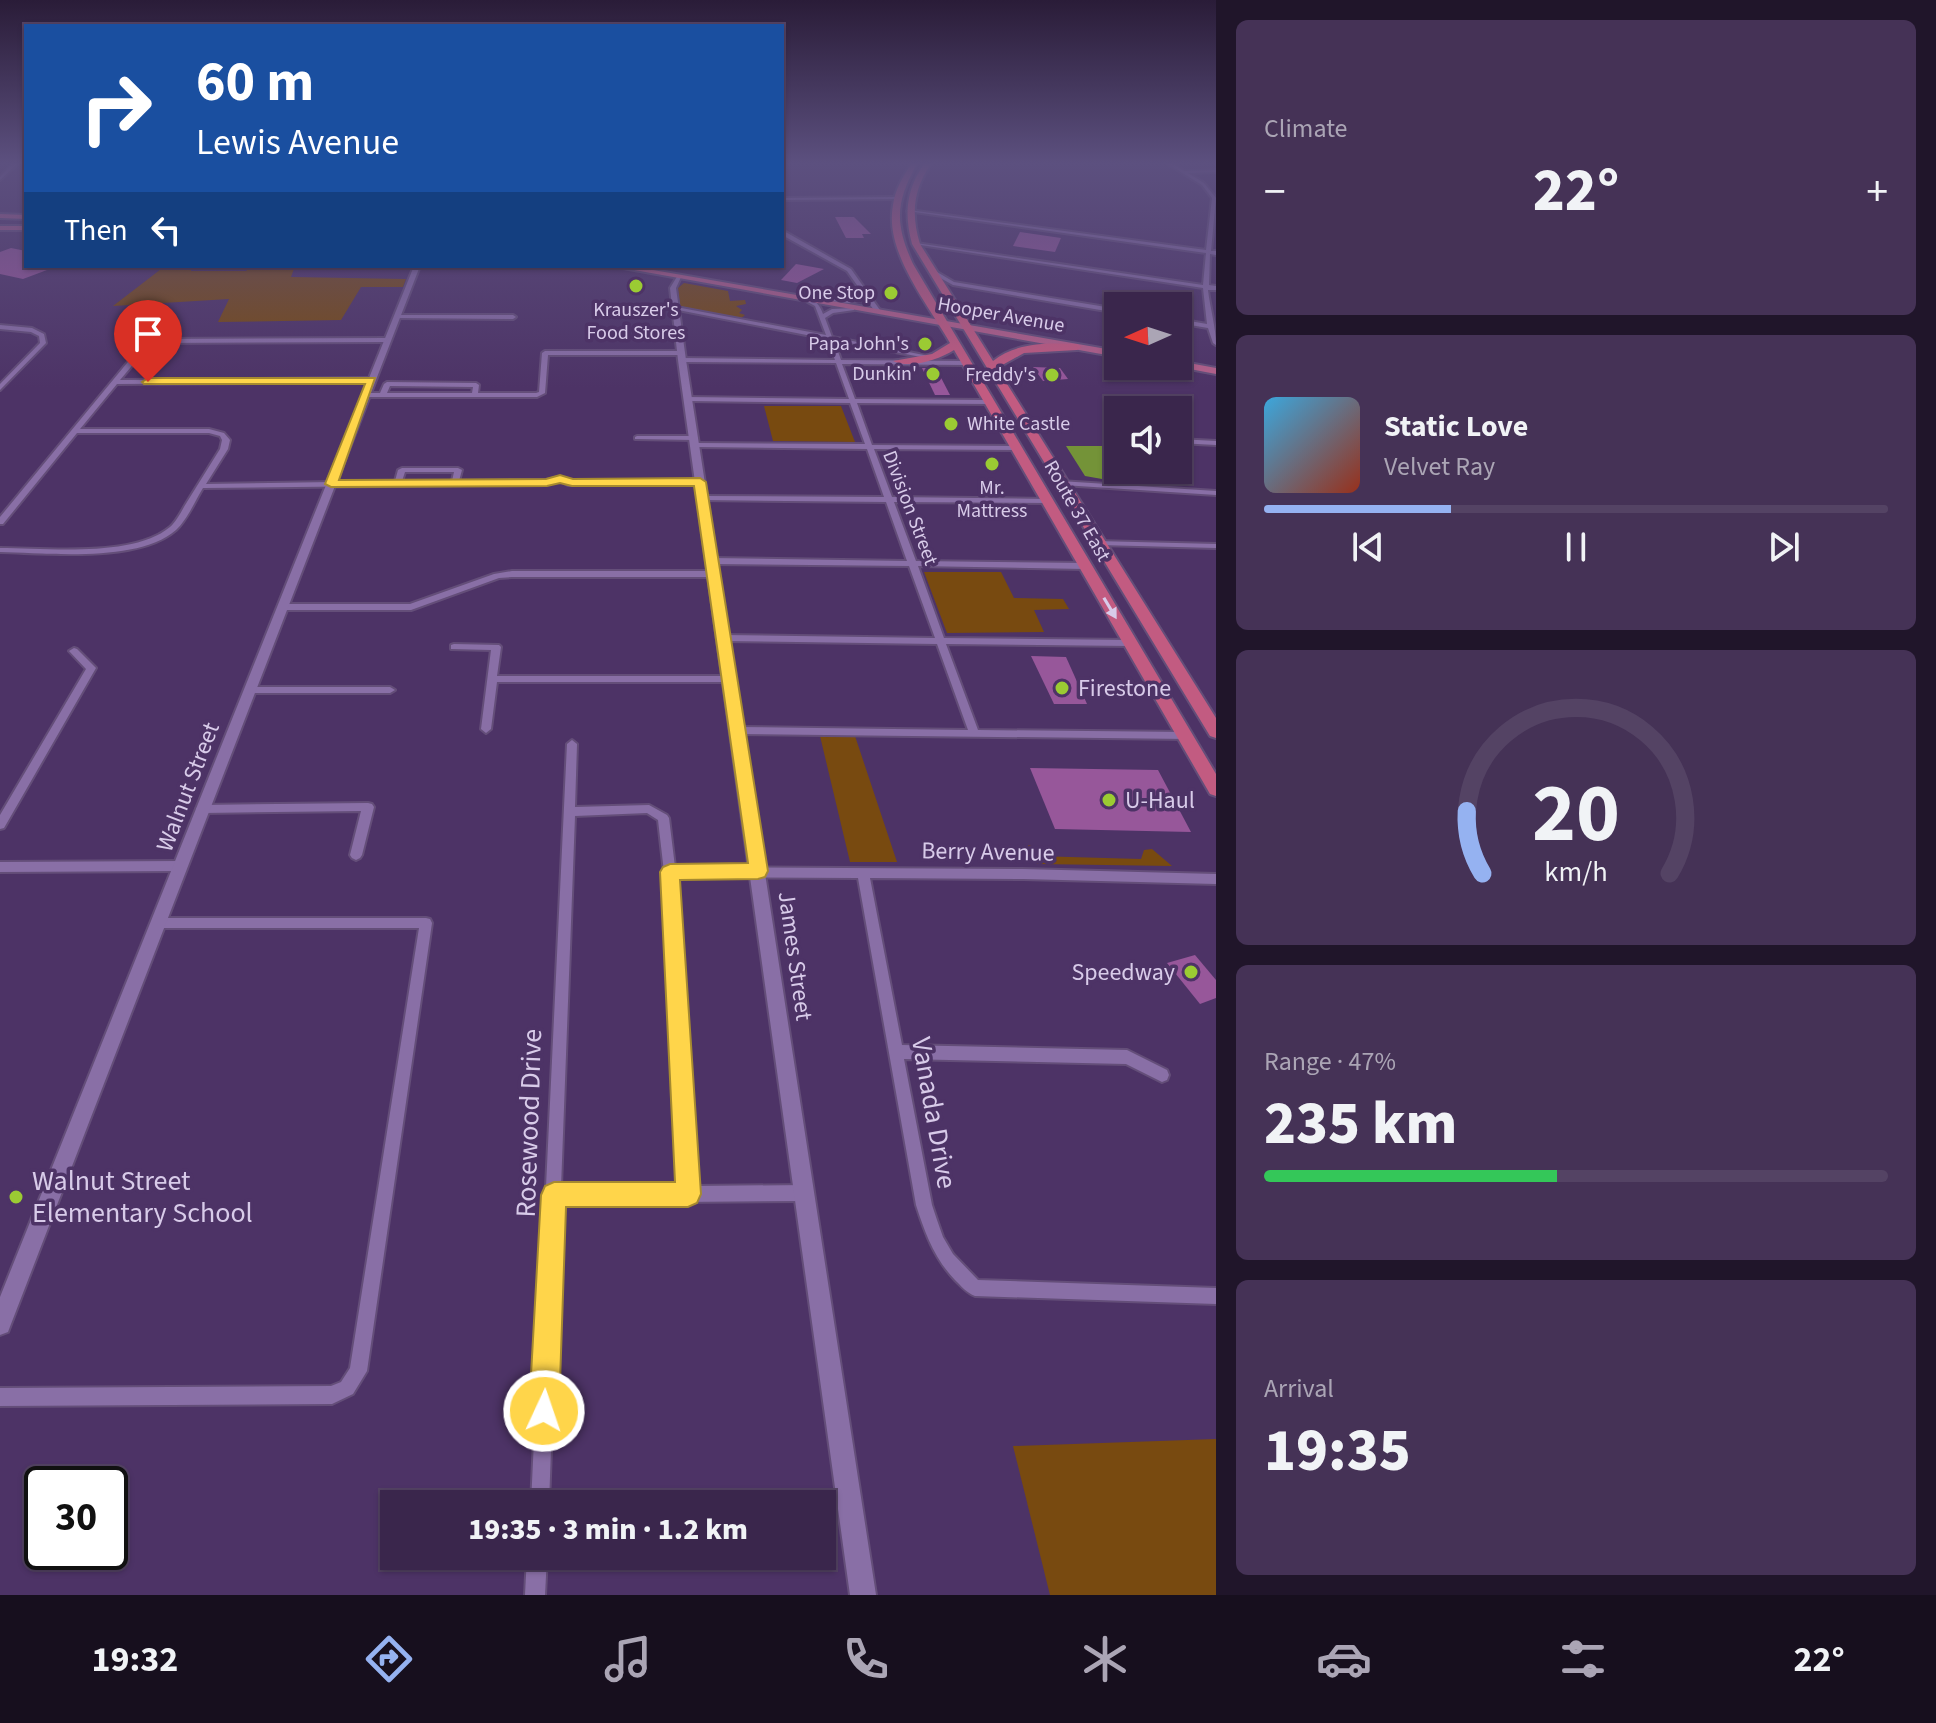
<!DOCTYPE html>
<html lang="en">
<head>
<meta charset="utf-8">
<style>
	:root { --surface:#3a264c; --page:#453256; --text:#f1f3f6; --muted:#aba5b5; --line:#544364; --accent:#95b2f1 }
	body { margin:0; font-family:"Source Sans 3",sans-serif; background:var(--page); color:var(--text); height:100vh; display:flex; flex-direction:column; font-size:30px; white-space:nowrap }
	* { box-sizing:border-box; margin:0 }
	p { font-size:26px; color:var(--muted) }
	.icon { flex:none; width:44px; height:44px; fill:none; stroke:currentColor; stroke-width:2; stroke-linecap:round; stroke-linejoin:round }
	.map { position:relative; flex:1; overflow:hidden }
	.side { display:flex; flex-direction:column; gap:20px; padding:20px; background:#20152a; width:720px }
	.side>* { flex:none }
	.guide { position:absolute; left:24px; top:24px; width:760px; height:244px; border-radius:0px; box-shadow:0 2px 6px #0004,0 0 0 2px var(--line); background:#1a4fa0; color:#fff; overflow:hidden }
	.needle { width:52px; rotate:267deg }
	.tools { position:absolute; left:1104px; top:292px; display:grid; gap:16px }
	.tools a { display:grid; place-items:center; width:88px; height:88px; border-radius:0px; background:var(--surface); box-shadow:0 2px 6px #0004,0 0 0 2px var(--line); font-size:40px }
	.speed { position:absolute; left:24px; top:1466px; display:flex; gap:16px; font-size:40px; font-weight:700; text-align:center }
	.speed>* { display:grid; place-content:center; width:104px; height:104px; border-radius:50%; background:var(--surface); box-shadow:0 2px 6px #0004,0 0 0 2px var(--line); line-height:1 }
	.speed .limit { border:4px solid #111; border-radius:12px; background:#fff; color:#111 }
	.pin { position:absolute; display:grid; place-items:center; width:68px; height:68px; color:#fff; margin:-82px -34px; border-radius:50% 50% 50% 0; rotate:-45deg; box-shadow:0 0 8px #0007 }
	.pin .icon { rotate:45deg }
	.me { position:absolute; width:88px; margin:-44px; rotate:3deg; stroke-linejoin:round; filter:drop-shadow(0 0 6px #0008) }
	.turn { display:flex; align-items:center; gap:28px; height:168px; padding:0 40px; font-size:36px }
	.turn .icon { width:104px; height:104px; stroke-width:2.5 }
	.turn b { display:block; font-size:56px; line-height:68px }
	.then { display:flex; align-items:center; height:76px; padding:0 40px; background:#0003; gap:16px; font-size:30px }
	.big { font-size:60px; font-weight:800; line-height:1.1 }
	.side .card { flex:1; display:flex; flex-direction:column; justify-content:center; gap:12px; min-width:0; padding:0 28px; border-radius:12px; background:var(--page) }
	.side .dial { align-items:center; gap:0 }
	.dial svg { height:208px; overflow:visible; fill:none; stroke:var(--line); stroke-width:7; stroke-linecap:round; text-anchor:middle }
	.dial text { fill:var(--text); stroke:none }
	.song { display:flex; align-items:center; gap:24px }
	.cover { width:96px; height:96px; border-radius:12px; background:linear-gradient(135deg,hsl(200 70% 55%),hsl(10 70% 35%)) }
	.played { height:8px; border-radius:4px; background:linear-gradient(90deg,var(--accent) 30%,var(--line) 30%) }
	.keys { display:flex; justify-content:space-around; direction:ltr }
	.heat { display:flex; justify-content:space-between; align-items:center; font-size:44px; direction:ltr }
	.charge { height:12px; border-radius:6px; background:linear-gradient(90deg,#34c759 47%,var(--line) 0) }
	.trip { position:absolute; left:380px; top:1490px; width:456px; height:80px; border-radius:0px; background:var(--surface); box-shadow:0 2px 6px #0004,0 0 0 2px var(--line); font-weight:800; line-height:80px; text-align:center }
	.menu { display:flex; height:128px; justify-content:space-around; align-items:center; background:#170f1e; color:var(--muted) }
	.menu .icon { width:56px; height:56px }
	.menu .on { color:var(--accent) }
	.menu b { font-size:36px; color:var(--text) }
	main { display:flex; flex:1; min-height:0 }
	.map>svg:first-child { display:block }
</style>
</head>
<body>
<main>
<div class="map">
<svg width="1216" height="1595" viewBox="0 0 1216 1595">
	<rect width="100%" height="100%" fill="#4d3366"/>
	<g fill="#784a10">
		<polygon points="165,266 191,266 191,271 246,271 251,266 295,266 291,277 406,279 403,287 361,287 341,320 218,322 229,299 113,306"/>
		<polygon points="684,283 728,291 730,301 745,300 746,304 736,306 742,310 739,313 745,315 740,319 680,306 678,288"/>
		<polygon points="764,406 841,406 855,442 773,441"/>
		<polygon points="924,572 1001,572 1014,598 1063,599 1069,609 1034,610 1044,632 947,633"/>
		<polygon points="820,736 855,736 897,862 850,862"/>
		<polygon points="1029,845 1035,847 1034,856 1141,859 1144,850 1152,849 1172,866 1038,864 1032,861 1026,848"/>
		<polygon points="1216,1439 1216,1595 1050,1595 1013,1446"/>
	</g>
	<polygon fill="#749338" points="1066,446 1103,446 1108,450 1118,450 1118,470 1162,470 1171,483 1142,486 1085,476"/>
	<g fill="#97579a">
		<polygon points="835,217 854,217 871,234 862,234 864,238 846,238"/>
		<polygon points="1020,232 1061,238 1055,252 1013,246"/>
		<polygon points="11,248 26,251 26,266 55,267 23,279 0,274 0,252"/>
		<polygon points="796,264 824,269 797,283 781,280"/>
		<polygon points="1033,367 1060,368 1068,379 1043,381"/>
		<polygon points="922,368 936,368 950,395 935,395"/>
		<polygon points="1031,656 1066,657 1087,704 1054,704"/>
		<polygon points="1030,768 1158,770 1191,832 1055,829"/>
		<polygon points="1195,955 1216,980 1216,998 1200,1004 1167,963"/>
	</g>
	<g fill="none" stroke-linecap="round" stroke-linejoin="round">
		<g stroke="#644e79" stroke-width="4">
			<g id="minor">
				<polygon points="12,164 17,164 0,180 0,177"/>
				<path d="M1168 164H1173L1184 171 1216 170V172L1188 173 1204 183 1216 198 1211 251H1216V255L1210 254 1209 285 1216 286V290H1208C1210 308 1216 327 1216 345L1213 343 1208 328 1178 323V319L1207 324 1203 288 914 244 916 243 1203 285 1206 253 907 211 909 210 1206 250 1212 198 1202 185Z"/>
				<polygon points="895,197 897,199 782,200 782,198"/>
				<polygon points="933,272 937,272 954,282 1118,309 1118,313 953,285 933,274"/>
				<path d="M806 299C816 299 820 306 823 314L832 309 854 308V310L833 313 825 318 832 337 934 357 931 359 834 340 841 360 968 361 971 363 968 365 842 364 855 399 990 400 993 402 990 404 857 403 872 445 1017 446 1021 448 1017 450 874 449 892 497 1048 499 1052 501 1048 503 894 502 916 561 1085 563 1089 566 1085 569 918 566 944 638 1131 640 1136 643 1131 646 946 644 978 730 1185 732 1190 736 1189 739 733 734 732 731 737 727 968 730 937 644 723 641 718 638 723 635 935 638 909 566 712 564 708 561 712 558 907 561 886 502 702 500 698 498 702 496 884 497 867 449 695 447 691 445 695 443 865 444 850 403 688 401 685 399 688 397 849 399 836 363 682 362 679 360 682 358 835 360 827 339 673 309 676 307 826 335 815 306 806 301Z"/>
				<polygon points="396,315 513,315 516,317 513,319 394,318 394,316"/>
				<path d="M164 321 167 323 154 339 386 338 389 340 386 342 151 343 120 380 372 378 375 380 372 382 117 384 80 429H209L224 433 230 440 228 449 206 484 395 481 398 470 402 468H458L462 470 459 481 547 480 560 477 575 481 700 480 704 482 700 484 568 485 560 481 547 484 203 488C195 501 187 520 176 530 138 563 48 553 0 552V548C46 548 133 558 170 527 177 521 182 510 187 502 198 484 209 467 220 449L222 440 220 436 209 433H77L3 524H0V517L146 340ZM405 472H454L452 481H402Z"/>
				<polygon points="0,325 32,328 44,334 46,343 0,390 0,384 40,343 39,336 31,332 0,329"/>
				<path d="M545 351H681L684 353 681 355H548L545 393 537 397H366L363 395 366 393H380L384 384 387 382 476 383 479 385 478 393H536L539 392 542 353ZM390 386 473 387 472 393H387Z"/>
				<polygon points="637,436 694,436 698,438 694,440 635,439 635,437"/>
				<polygon points="1115,439 1118,439 1118,445 1112,446 1111,444"/>
				<polygon points="1178,439 1216,441 1216,445 1178,443"/>
				<polygon points="1060,481 1216,491 1216,495 1063,485 1060,485"/>
				<polygon points="1096,541 1216,544 1216,548 1099,545 1095,543"/>
				<polygon points="512,571 713,571 717,574 713,577 512,577 499,578 411,610 283,610 279,607 283,604 410,604 494,574"/>
				<polygon points="454,644 499,645 501,647 497,676 729,676 734,679 729,682 497,682 491,729 486,733 481,729 491,650 451,649 451,645"/>
				<polygon points="74,648 77,649 96,668 4,828 0,829 0,815 86,669 69,651"/>
				<polygon points="250,687 390,687 395,690 390,693 250,693 245,690"/>
				<path d="M572 740 577 744 575 807 649 805 667 815 669 818 675 867 1023 869 1216 874V884L1023 879 870 878 902 1045 1127 1050 1167 1070 1169 1075 1167 1080 1162 1082 1126 1064 904 1059 932 1205 937 1220 943 1237 953 1254 978 1280 1216 1288V1304L975 1296C967 1293 961 1286 955 1280 934 1258 925 1233 916 1205L858 878 676 877 695 1186 805 1185 810 1188 813 1193 810 1198 805 1201 560 1203 549 1504H531L567 744ZM647 813 658 820 664 872 680 1186 561 1187 575 816Z"/>
				<polygon points="368,803 372,804 374,807 362,855 360,858 356,860 352,858 350,855 361,811 202,813 198,812 196,809 198,806 202,805"/>
				<polygon points="181,861 185,863 187,866 185,869 181,871 0,872 0,862"/>
				<polygon points="159,918 426,918 430,919 432,923 367,1371 353,1394 332,1404 0,1406 0,1388 331,1386 341,1382 350,1368 419,928 159,928 155,927 153,923 155,919"/>
				<polygon points="527,1556 547,1556 545,1595 525,1595"/>
			</g>
		</g>
		<g stroke="#644e79" stroke-width="4">
			<g id="tertiary">
				<polygon points="782,230 851,269 882,313 876,313 866,299 849,303 832,301 834,298 849,299 864,295 847,271 782,235"/>
				<polygon points="414,266 420,266 11,1324 8,1332 0,1335 0,1297"/>
				<polygon points="678,275 681,277 676,288 686,360 876,1595 850,1595 678,360 670,288"/>
			</g>
		</g>
		<g stroke="#644e79" stroke-width="4">
			<g id="primary">
				<polygon points="0,214 26,215 26,219 0,218"/>
				<rect x="0" y="226" width="26" height="4"/>
				<polygon points="612,266 630,266 1118,351 1118,357"/>
				<polygon points="1178,361 1216,368 1216,374 1174,366 1178,366"/>
			</g>
		</g>
		<g stroke="#644e79" stroke-width="4">
			<g id="trunk">
				<path d="M911 164H917C895 203 895 224 913 264L1216 774V796L1210 794 954 350C938 360 910 369 893 361L932 354 950 343C928 304 884 252 893 205 895 189 903 177 911 164Z"/>
				<path d="M924 164H931C913 190 911 214 920 244L993 361C1017 342 1048 343 1077 344L1082 347 1077 350 1024 353 997 368 1216 718V738L1210 736 912 244C904 214 906 190 924 164Z"/>
			</g>
		</g>
		<use href="#minor" fill="#896fa6" fill-rule="evenodd"/>
		<use href="#tertiary" fill="#896fa6" fill-rule="evenodd"/>
		<use href="#primary" fill="#b4608a" fill-rule="evenodd"/>
		<use href="#trunk" fill="#c25b81" fill-rule="evenodd"/>
	</g>
	<defs><path id="oneway-solid" d="M-6-.8H1V-3.2L6.5 0L1 3.2V.8H-6Z" transform="scale(2)"/></defs>
	<use fill="#d8cbe9" href="#oneway-solid" transform="translate(1110 608) rotate(59)"/>
	<linearGradient id="sky" x2="0" y2="1"><stop stop-color="#2a1c38"/><stop offset="0.42" stop-color="#5c507f"/><stop offset="1" stop-color="#5c507f" stop-opacity="0"/></linearGradient>
	<rect width="1216" height="388" fill="url(#sky)"/>
	<polygon fill="#ffd54a" stroke="#a68a30" stroke-width="2" points="148,378 375,378 339,480 546,479 560,475 573,479 700,478 706,482 768,871 765,877 758,879 680,880 701,1194 697,1203 688,1207 566,1207 559,1411 554,1422 544,1426 534,1422 529,1411 541,1195 545,1186 554,1182 675,1182 660,872 663,867 670,864 748,863 694,486 572,486 560,483 547,486 331,487 325,484 365,384 144,384 142,382"/>
	<g fill="#9bcb33" stroke="#4d3366" stroke-width="3">
		<circle cx="636" cy="286" r="8"/>
		<circle cx="891" cy="293" r="8"/>
		<circle cx="925" cy="344" r="8"/>
		<circle cx="933" cy="374" r="8"/>
		<circle cx="1052" cy="375" r="8"/>
		<circle cx="951" cy="424" r="8"/>
		<circle cx="992" cy="464" r="8"/>
		<circle cx="1062" cy="688" r="8"/>
		<circle cx="1109" cy="800" r="8"/>
		<circle cx="1191" cy="972" r="8"/>
		<circle cx="16" cy="1197" r="8"/>
	</g>
	<g text-anchor="middle" dominant-baseline="central" stroke-width="7" stroke-linejoin="round" paint-order="stroke">
		<g font-size="20" fill="#d8cbe9" stroke="#4d3366" text-anchor="end">
			<text x="875" y="293">One Stop</text>
			<text x="636" y="310" text-anchor="middle">Krauszer's<tspan x="636" dy="23">Food Stores</tspan></text>
			<text x="909" y="344">Papa John's</text>
			<text x="917" y="374">Dunkin'</text>
			<text x="1036" y="375">Freddy's</text>
			<text x="967" y="424" text-anchor="start">White Castle</text>
			<text x="992" y="488" text-anchor="middle">Mr.<tspan x="992" dy="23">Mattress</tspan></text>
		</g>
		<g font-size="20" fill="#d8cbe9" stroke="#4d3366">
			<text transform="translate(1001 315) rotate(10)">Hooper Avenue</text>
			<text transform="translate(910 508) rotate(69)">Division Street</text>
			<text transform="translate(1077 511) rotate(60)">Route 37 East</text>
		</g>
		<g font-size="24" fill="#d8cbe9" stroke="#4d3366" text-anchor="start">
			<text x="1078" y="688">Firestone</text>
			<text x="1125" y="800">U-Haul</text>
			<text x="1175" y="972" text-anchor="end">Speedway</text>
		</g>
		<g font-size="24" fill="#d8cbe9" stroke="#4d3366">
			<text transform="translate(188 787) rotate(-69)">Walnut Street</text>
			<text transform="translate(988 852) rotate(1)">Berry Avenue</text>
			<text transform="translate(795 956) rotate(82)">James Street</text>
		</g>
		<g font-size="28" fill="#d8cbe9" stroke="#4d3366">
			<text transform="translate(934 1113) rotate(80)">Vanada Drive</text>
			<text transform="translate(529 1123) rotate(-88)">Rosewood Drive</text>
		</g>
		<g font-size="28" fill="#d8cbe9" stroke="#4d3366" text-anchor="start">
			<text x="32" y="1181">Walnut Street<tspan x="32" dy="32">Elementary School</tspan></text>
		</g>
	</g>
</svg>
<div class="tools">
<a><svg class="needle" viewBox="-14 -14 28 28"><path d="M0-13l5 13h-10z" fill="#e53935"/><path d="M0 13l5-13h-10z" fill="#aba5b5"/></svg></a>
<a><svg class="icon" aria-label="sound" viewBox="0 0 24 24"><path d="M4 9h4l5-4v14l-5-4H4zM17 9q2 3 0 6"/></svg></a>
</div>
<div class="speed"><div class="limit">30</div></div>
<div class="pin" style="left:148px;top:382px;background:#d93025"><svg class="icon" aria-label="arrive" viewBox="0 0 24 24"><path d="M6 21V4h12l-3 4 3 4H6"/></svg></div>
<svg class="me" style="left:544px;top:1411px" viewBox="-20 -20 40 40"><circle r="17" fill="#ffd54a" stroke="#fff" stroke-width="3"/><path d="M0-11L8 9 0 5-8 9z" fill="#fff"/></svg>
<div class="trip">19:35 · 3 min · 1.2 km</div>
<div class="guide">
<div class="turn"><svg class="icon" aria-label="right" viewBox="0 0 24 24"><path d="M7 20v-9h11M14 6l5 5-5 5"/></svg><div><b>60 m</b>Lewis Avenue</div></div>
<div class="then">Then<svg class="icon" aria-label="left" viewBox="0 0 24 24"><path d="M17 20v-9H6M10 6l-5 5 5 5"/></svg></div>
</div>
</div>
<section class="side">
<div class="card"><p>Climate</p>
<div class="heat"><a>−</a><b class="big">22°</b><a>+</a></div>
</div>
<div class="card">
<div class="song"><i class="cover"></i><div><b>Static Love</b><p>Velvet Ray</p></div></div>
<div class="played"></div>
<div class="keys"><svg class="icon" aria-label="previous" viewBox="0 0 24 24"><path d="M18 5L8 12l10 7zM5 5v14"/></svg><svg class="icon" aria-label="pause" viewBox="0 0 24 24"><path d="M8 5v14M16 5v14"/></svg><svg class="icon" aria-label="next" viewBox="0 0 24 24"><path d="M6 5l10 7-10 7zM19 5v14"/></svg></div>
</div>
<div class="card dial"><svg viewBox="0 0 100 80">
<path d="M14 69A42 42 0 1 1 86 69"/>
<path d="M14 69A42 42 0 0 1 8 45" stroke="#95b2f1"/>
<text x="50" y="56" font-size="32" font-weight="700">20</text>
<text x="50" y="72" font-size="11">km/h</text>
</svg></div>
<div class="card"><p>Range · 47%</p><b class="big">235 km</b><div class="charge"></div></div>
<div class="card"><p>Arrival</p><b class="big">19:35</b></div>
</section>
</main>
<nav class="menu">
<b>19:32</b>
<svg class="icon on" aria-label="directions" viewBox="0 0 24 24"><path d="M12 3l9 9-9 9-9-9zM9 14v-3h6M13 9l2 2-2 2"/></svg>
<svg class="icon" aria-label="music" viewBox="0 0 24 24"><path d="M9 18V5l10-2v13"/><circle cx="6" cy="18" r="3"/><circle cx="16" cy="16" r="3"/></svg>
<svg class="icon" aria-label="phone" viewBox="0 0 24 24"><path d="M5 4h4l2 5-3 2q2 4 5 5l2-3 5 2v4C11 20 4 13 5 4z"/></svg>
<svg class="icon" aria-label="climate" viewBox="0 0 24 24"><path d="M12 3v18M4 7l16 10M4 17L20 7"/></svg>
<svg class="icon" aria-label="car" viewBox="0 0 24 24"><path d="M5 17H2v-5l4-1 3-4h7l3 4 3 1v5h-3M9 17h6M6 11h13"/><circle cx="7" cy="17" r="2"/><circle cx="17" cy="17" r="2"/></svg>
<svg class="icon" aria-label="filters" viewBox="0 0 24 24"><path d="M4 7h16M4 17h16"/><circle cx="9" cy="7" r="2"/><circle cx="15" cy="17" r="2"/></svg>
<b>22°</b>
</nav>
</body>
</html>
